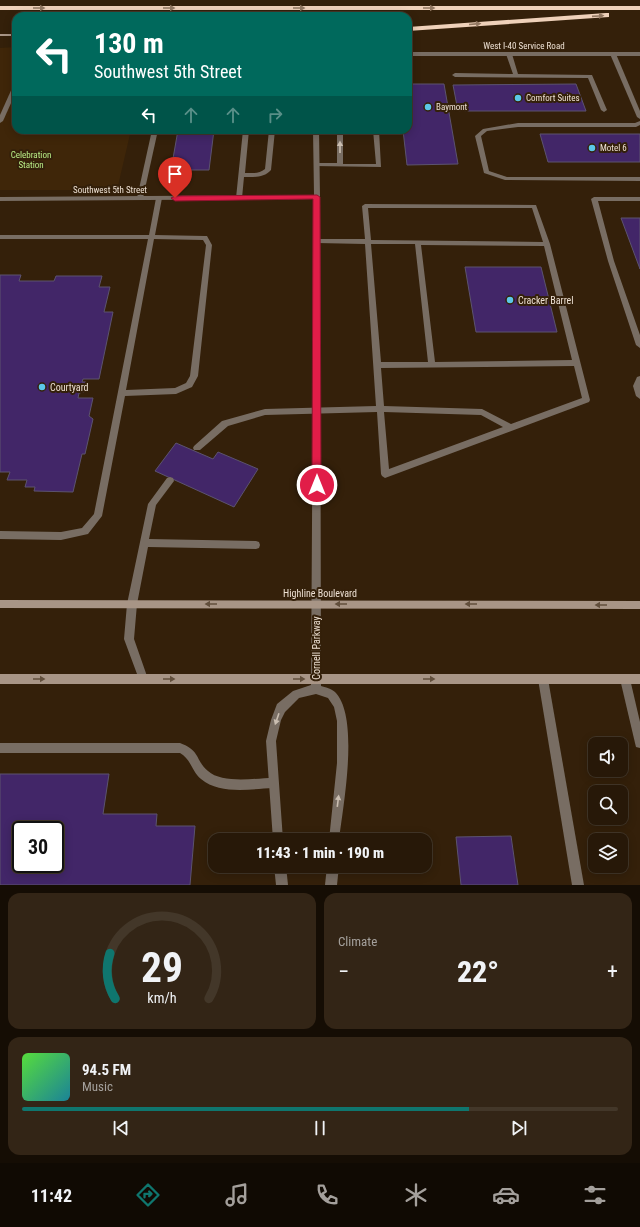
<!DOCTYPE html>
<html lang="en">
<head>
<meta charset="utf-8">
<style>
	:root { --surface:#271808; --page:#332516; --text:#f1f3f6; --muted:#a4a09c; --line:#433729; --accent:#0f766e }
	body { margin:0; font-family:"Roboto Condensed",sans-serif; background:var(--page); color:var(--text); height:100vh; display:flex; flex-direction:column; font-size:15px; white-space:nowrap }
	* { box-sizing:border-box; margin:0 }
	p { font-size:13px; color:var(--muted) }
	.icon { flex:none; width:22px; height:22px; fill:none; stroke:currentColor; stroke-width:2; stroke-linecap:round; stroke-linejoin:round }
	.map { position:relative; height:885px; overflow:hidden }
	.panel { display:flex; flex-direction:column; gap:8px; padding:8px; background:#150d04; flex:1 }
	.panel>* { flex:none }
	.hud { position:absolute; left:12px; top:12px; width:400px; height:122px; border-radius:12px; box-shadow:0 2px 10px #0003,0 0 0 1px var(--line); background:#00695c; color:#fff; overflow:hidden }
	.tools { position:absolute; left:588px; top:737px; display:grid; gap:8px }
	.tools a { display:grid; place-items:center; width:40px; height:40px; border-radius:8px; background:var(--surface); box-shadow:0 2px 10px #0003,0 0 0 1px var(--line); font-size:20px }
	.speed { position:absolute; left:12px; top:821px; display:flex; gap:8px; font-size:20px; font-weight:700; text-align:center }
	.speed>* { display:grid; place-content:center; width:52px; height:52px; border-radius:50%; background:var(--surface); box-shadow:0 2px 10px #0003,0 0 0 1px var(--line); line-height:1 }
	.speed .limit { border:2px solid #111; border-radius:6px; background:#fff; color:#111 }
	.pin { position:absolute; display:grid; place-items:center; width:34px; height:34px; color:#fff; margin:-41px -17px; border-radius:50% 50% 50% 0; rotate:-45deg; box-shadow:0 0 4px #0007 }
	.pin .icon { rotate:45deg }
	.me { position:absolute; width:44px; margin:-22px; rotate:0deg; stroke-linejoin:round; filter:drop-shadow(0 0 3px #0008) }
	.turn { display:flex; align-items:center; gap:14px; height:84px; padding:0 16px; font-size:18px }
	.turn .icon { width:52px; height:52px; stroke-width:2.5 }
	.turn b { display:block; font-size:28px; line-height:34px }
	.lanes { display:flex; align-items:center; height:38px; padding:0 16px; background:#0003; justify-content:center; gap:20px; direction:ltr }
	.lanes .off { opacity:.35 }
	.big { font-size:30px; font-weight:800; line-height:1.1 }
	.panel .card { flex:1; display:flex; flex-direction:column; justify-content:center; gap:6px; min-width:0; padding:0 14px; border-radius:12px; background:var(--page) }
	.panel .dial { align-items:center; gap:0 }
	.dial svg { height:104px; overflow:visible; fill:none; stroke:var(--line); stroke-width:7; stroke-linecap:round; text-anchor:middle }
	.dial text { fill:var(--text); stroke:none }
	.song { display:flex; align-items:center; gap:12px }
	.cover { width:48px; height:48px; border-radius:6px; background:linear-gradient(135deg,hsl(110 70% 55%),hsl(190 70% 35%)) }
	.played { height:4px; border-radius:2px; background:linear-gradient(90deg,var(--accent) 75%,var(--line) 75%) }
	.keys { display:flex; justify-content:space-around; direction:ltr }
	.heat { display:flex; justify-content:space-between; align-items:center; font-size:22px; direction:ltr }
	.panel .tiles { flex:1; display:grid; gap:8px; grid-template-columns:1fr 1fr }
	.card:last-child { grid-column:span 2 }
	.trip { position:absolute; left:208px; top:833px; width:224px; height:40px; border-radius:12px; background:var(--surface); box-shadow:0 2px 10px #0003,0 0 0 1px var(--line); font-weight:800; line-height:40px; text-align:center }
	.menu { display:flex; height:64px; justify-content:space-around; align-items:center; background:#100a03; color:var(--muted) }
	.menu .icon { width:28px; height:28px }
	.menu .active { color:var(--accent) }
	.menu b { font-size:18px; color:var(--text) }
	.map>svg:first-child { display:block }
</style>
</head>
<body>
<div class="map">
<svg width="640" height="885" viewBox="0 0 640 885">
	<rect width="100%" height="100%" fill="#34200a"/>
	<polygon fill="#3f2609" points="16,47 16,130 131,130 117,190 0,190 0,48"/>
	<g fill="#422668" stroke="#5c536f" fill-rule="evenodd">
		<polygon points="408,84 444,84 458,164 407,165 403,130 408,130"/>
		<polygon points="576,84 586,111 458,111 453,85"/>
		<polygon points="178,130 214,130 209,170 171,170"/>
		<polygon points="540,134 640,134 640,162 548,162"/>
		<polygon points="621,218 640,218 640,269"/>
		<polygon points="465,267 541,267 557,332 476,332"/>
		<polygon points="0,275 21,275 19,281 54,281 56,276 102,276 99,287 110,287 104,312 113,312 99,379 83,379 82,382 86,382 84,392 79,393 78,398 93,398 89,416 93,419 85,454 82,454 73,492 34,491 35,487 25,487 27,480 7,480 10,472 0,472"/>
		<polygon points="176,443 213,459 218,452 258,469 234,507 155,471"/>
		<path d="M0 774H109L103 814H157L156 826H195L190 885H0ZM21 830H55V864H21Z"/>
		<polygon points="511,836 518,885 461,885 456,837"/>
	</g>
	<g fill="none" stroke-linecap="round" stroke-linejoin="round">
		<g fill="#786d63" fill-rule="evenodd">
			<polygon points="509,52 512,54 518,74 592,75 607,110 604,112 601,110 588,78 455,77 452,75 455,73 513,74 506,54"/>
			<polygon points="611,53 616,54 640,111 640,119 637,117 610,54"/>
			<polygon points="640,121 640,125 636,127 518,127 487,131 481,136 489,171 507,177 640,177 640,181 505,180 484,173 475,136 483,129 518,123 635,123"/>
			<polygon points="152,130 158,130 143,198 140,200 137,198"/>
			<path d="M243 130H249L245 173C252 173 259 174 265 169L269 130H275L271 170C264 178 254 177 244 177L242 198 239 200 236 198Z"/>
			<polygon points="337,130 343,130 343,164 376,164 373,130 379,130 381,167 314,166 314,164 316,163 337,163"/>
			<path d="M159 196 162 198 155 235 205 236H207L212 245 198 376 192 387 176 394 125 396 102 516 88 534 61 540 0 539V531L61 532 82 528 94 514 148 239H0V235H149L156 198ZM154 239 203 240 206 245 190 376 186 383 175 388 126 390Z"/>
			<polygon points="594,197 640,197 640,201 598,201 614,261 640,335 640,348 636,345 608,261 591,199"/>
			<path d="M365 204 536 205 550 244 590 400 589 402 385 478 382 476 381 474 377 412 265 415 228 426 200 450H194L193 448 194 446 222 421 265 409 376 406 365 244 317 243 314 241 317 239H365L362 206ZM368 208H532L543 242 371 240ZM371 244H415L428 362H381ZM421 245 544 246 572 360 435 362ZM574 366 582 398 511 424 482 409 384 406 381 368ZM384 412 481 415 503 427 389 469Z"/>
			<polygon points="640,376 640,399 636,396 633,386 637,377"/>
			<polygon points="170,477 173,478 174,481 156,505 149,539 256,541 259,542 260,545 259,548 256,549 148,547 137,604 134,639 148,679 146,682 143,684 140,682 124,639 127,604 148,504 167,478"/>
			<polygon points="543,674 546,676 548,679 584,885 572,885 538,679 540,676"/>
			<polygon points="625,674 628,676 630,679 640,722 640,748 636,747 635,743 620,679 622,676"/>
			<path d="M0 743H180C201 751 195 760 208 771 222 784 256 778 273 778L277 779 278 783 277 787 273 788C251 789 220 795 201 779 192 772 191 759 180 753H0Z"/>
		</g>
		<g fill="#786d63" fill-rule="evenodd">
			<rect x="408" y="52" width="232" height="4"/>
			<polygon points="16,84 16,92 3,121 0,123 0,115 13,86"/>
			<path d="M313 130H319L320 197 321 686C325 687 332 689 335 692 360 717 343 806 339 840H329L337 763V721L334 707 328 698 316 694 299 698 285 712 281 720 276 741 283 840H273L266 741 271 720 277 704 293 691 311 685 314 199 0 201V197L314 195Z"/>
			<polygon points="274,866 286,866 288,885 276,885"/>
			<polygon points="327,866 339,866 337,885 325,885"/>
		</g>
		<g fill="#a89586" fill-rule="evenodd">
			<rect x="0" y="34" width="16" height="2"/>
			<polygon points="0,600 640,601 640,609 0,608"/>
			<rect x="0" y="674" width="640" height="10"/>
		</g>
		<g fill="#efd1ba" fill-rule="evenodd">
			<rect x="0" y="6" width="640" height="4"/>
			<polygon points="606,13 609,13 609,17 408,31 408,27"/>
		</g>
	</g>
	<defs><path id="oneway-solid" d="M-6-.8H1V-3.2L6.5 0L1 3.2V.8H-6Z"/></defs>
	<g fill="#927862">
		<use href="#oneway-solid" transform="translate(39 8)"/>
		<use href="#oneway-solid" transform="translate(169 8)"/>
		<use href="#oneway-solid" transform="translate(299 8)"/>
		<use href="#oneway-solid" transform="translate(429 8)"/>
		<use href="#oneway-solid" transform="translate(598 16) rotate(-4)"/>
		<use href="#oneway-solid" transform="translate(475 24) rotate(-5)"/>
	</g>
	<g fill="#cabeb1">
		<use href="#oneway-solid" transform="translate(340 147) rotate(-90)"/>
		<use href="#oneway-solid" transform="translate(277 719) rotate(109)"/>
		<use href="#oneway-solid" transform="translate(338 801) rotate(-83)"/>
	</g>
	<g fill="#624f3c">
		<use href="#oneway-solid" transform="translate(211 604) rotate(180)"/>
		<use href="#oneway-solid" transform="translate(341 604) rotate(-180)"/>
		<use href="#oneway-solid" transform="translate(471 604) rotate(-180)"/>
		<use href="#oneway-solid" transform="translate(601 605) rotate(-180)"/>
		<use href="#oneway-solid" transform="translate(39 679)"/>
		<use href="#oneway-solid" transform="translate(169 679)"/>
		<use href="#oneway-solid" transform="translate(299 679)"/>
		<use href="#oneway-solid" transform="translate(429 679)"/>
	</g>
	<polygon fill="#e11d48" stroke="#92132f" points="317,195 320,197 321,485 320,488 313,488 312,485 313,199 175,201 171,198 175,196"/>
	<g fill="#5cc7e8" stroke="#34200a" stroke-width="1.5">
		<circle cx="518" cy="98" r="4"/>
		<circle cx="428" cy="107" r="4"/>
		<circle cx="592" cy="148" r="4"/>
		<circle cx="510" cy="300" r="4"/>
		<circle cx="42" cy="387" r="4"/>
	</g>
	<g text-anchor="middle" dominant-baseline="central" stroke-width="4" stroke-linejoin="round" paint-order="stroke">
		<g font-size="9" fill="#ede0d3" stroke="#34200a">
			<text x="524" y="46">West I-40 Service Road</text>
			<text x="110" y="190">Southwest 5th Street</text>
		</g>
		<g font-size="9" fill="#ede0d3" stroke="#34200a" text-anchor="start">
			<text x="526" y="98">Comfort Suites</text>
			<text x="436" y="107">Baymont</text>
			<text x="600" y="148">Motel 6</text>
		</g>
		<g font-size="9" fill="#b8ec86" stroke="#34200a">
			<text x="31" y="155">Celebration<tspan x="31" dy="10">Station</tspan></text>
		</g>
		<g font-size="10" fill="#ede0d3" stroke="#34200a" text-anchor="start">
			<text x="518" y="300">Cracker Barrel</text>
			<text x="50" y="387">Courtyard</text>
		</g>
		<g font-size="10" fill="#ede0d3" stroke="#34200a">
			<text x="320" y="593">Highline Boulevard</text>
			<text transform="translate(316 648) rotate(-90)">Cornell Parkway</text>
		</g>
	</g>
</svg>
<div class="tools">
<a><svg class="icon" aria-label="sound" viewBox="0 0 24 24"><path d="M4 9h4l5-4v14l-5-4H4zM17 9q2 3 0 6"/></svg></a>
<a><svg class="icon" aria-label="search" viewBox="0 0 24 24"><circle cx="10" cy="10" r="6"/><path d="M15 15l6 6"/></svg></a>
<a><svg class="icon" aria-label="layers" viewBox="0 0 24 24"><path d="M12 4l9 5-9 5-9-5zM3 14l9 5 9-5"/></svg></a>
</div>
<div class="speed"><div class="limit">30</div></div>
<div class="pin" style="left:175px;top:198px;background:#d93025"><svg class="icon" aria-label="arrive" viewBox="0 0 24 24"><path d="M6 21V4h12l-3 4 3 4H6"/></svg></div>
<svg class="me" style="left:317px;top:485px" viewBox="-20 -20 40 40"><circle r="17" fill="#e11d48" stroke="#fff" stroke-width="3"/><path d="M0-11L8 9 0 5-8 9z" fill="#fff"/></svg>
<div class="trip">11:43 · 1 min · 190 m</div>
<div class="hud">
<div class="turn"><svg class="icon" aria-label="left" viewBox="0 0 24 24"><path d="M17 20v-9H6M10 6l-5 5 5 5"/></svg><div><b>130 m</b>Southwest 5th Street</div></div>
<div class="lanes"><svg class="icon" aria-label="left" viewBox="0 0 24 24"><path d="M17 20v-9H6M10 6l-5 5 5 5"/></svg><svg class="icon off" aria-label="ahead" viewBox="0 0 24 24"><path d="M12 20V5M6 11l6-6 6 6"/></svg><svg class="icon off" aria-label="ahead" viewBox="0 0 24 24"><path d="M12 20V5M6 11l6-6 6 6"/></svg><svg class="icon off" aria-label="right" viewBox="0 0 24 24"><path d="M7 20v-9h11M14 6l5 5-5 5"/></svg></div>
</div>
</div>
<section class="panel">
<div class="tiles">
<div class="card dial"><svg viewBox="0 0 100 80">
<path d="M14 69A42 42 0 1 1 86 69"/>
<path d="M14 69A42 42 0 0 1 10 34" stroke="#0f766e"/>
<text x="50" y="56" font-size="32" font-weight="700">29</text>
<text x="50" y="72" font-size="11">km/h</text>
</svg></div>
<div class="card"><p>Climate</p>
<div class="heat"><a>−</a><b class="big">22°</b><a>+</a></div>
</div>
<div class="card">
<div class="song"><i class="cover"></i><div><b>94.5 FM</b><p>Music</p></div></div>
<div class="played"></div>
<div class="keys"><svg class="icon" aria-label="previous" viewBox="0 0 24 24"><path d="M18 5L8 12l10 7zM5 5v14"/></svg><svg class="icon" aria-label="pause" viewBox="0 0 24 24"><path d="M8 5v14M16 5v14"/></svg><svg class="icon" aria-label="next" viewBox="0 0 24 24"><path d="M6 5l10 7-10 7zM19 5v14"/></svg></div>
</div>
</div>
</section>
<nav class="menu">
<b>11:42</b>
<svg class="icon active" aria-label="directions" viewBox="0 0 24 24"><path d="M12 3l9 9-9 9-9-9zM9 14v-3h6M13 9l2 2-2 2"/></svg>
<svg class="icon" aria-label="music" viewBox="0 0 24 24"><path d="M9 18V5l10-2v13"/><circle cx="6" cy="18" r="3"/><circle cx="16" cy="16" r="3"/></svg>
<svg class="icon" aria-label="phone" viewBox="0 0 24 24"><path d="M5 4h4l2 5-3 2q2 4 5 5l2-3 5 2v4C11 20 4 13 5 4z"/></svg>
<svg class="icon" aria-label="climate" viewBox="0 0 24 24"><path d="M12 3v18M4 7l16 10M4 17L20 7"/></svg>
<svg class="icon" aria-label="car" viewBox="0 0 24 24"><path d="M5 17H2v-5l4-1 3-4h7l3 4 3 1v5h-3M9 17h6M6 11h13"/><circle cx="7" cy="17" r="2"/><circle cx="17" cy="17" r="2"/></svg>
<svg class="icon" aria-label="filters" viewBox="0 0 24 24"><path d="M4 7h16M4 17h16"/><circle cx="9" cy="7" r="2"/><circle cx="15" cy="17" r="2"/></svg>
</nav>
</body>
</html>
